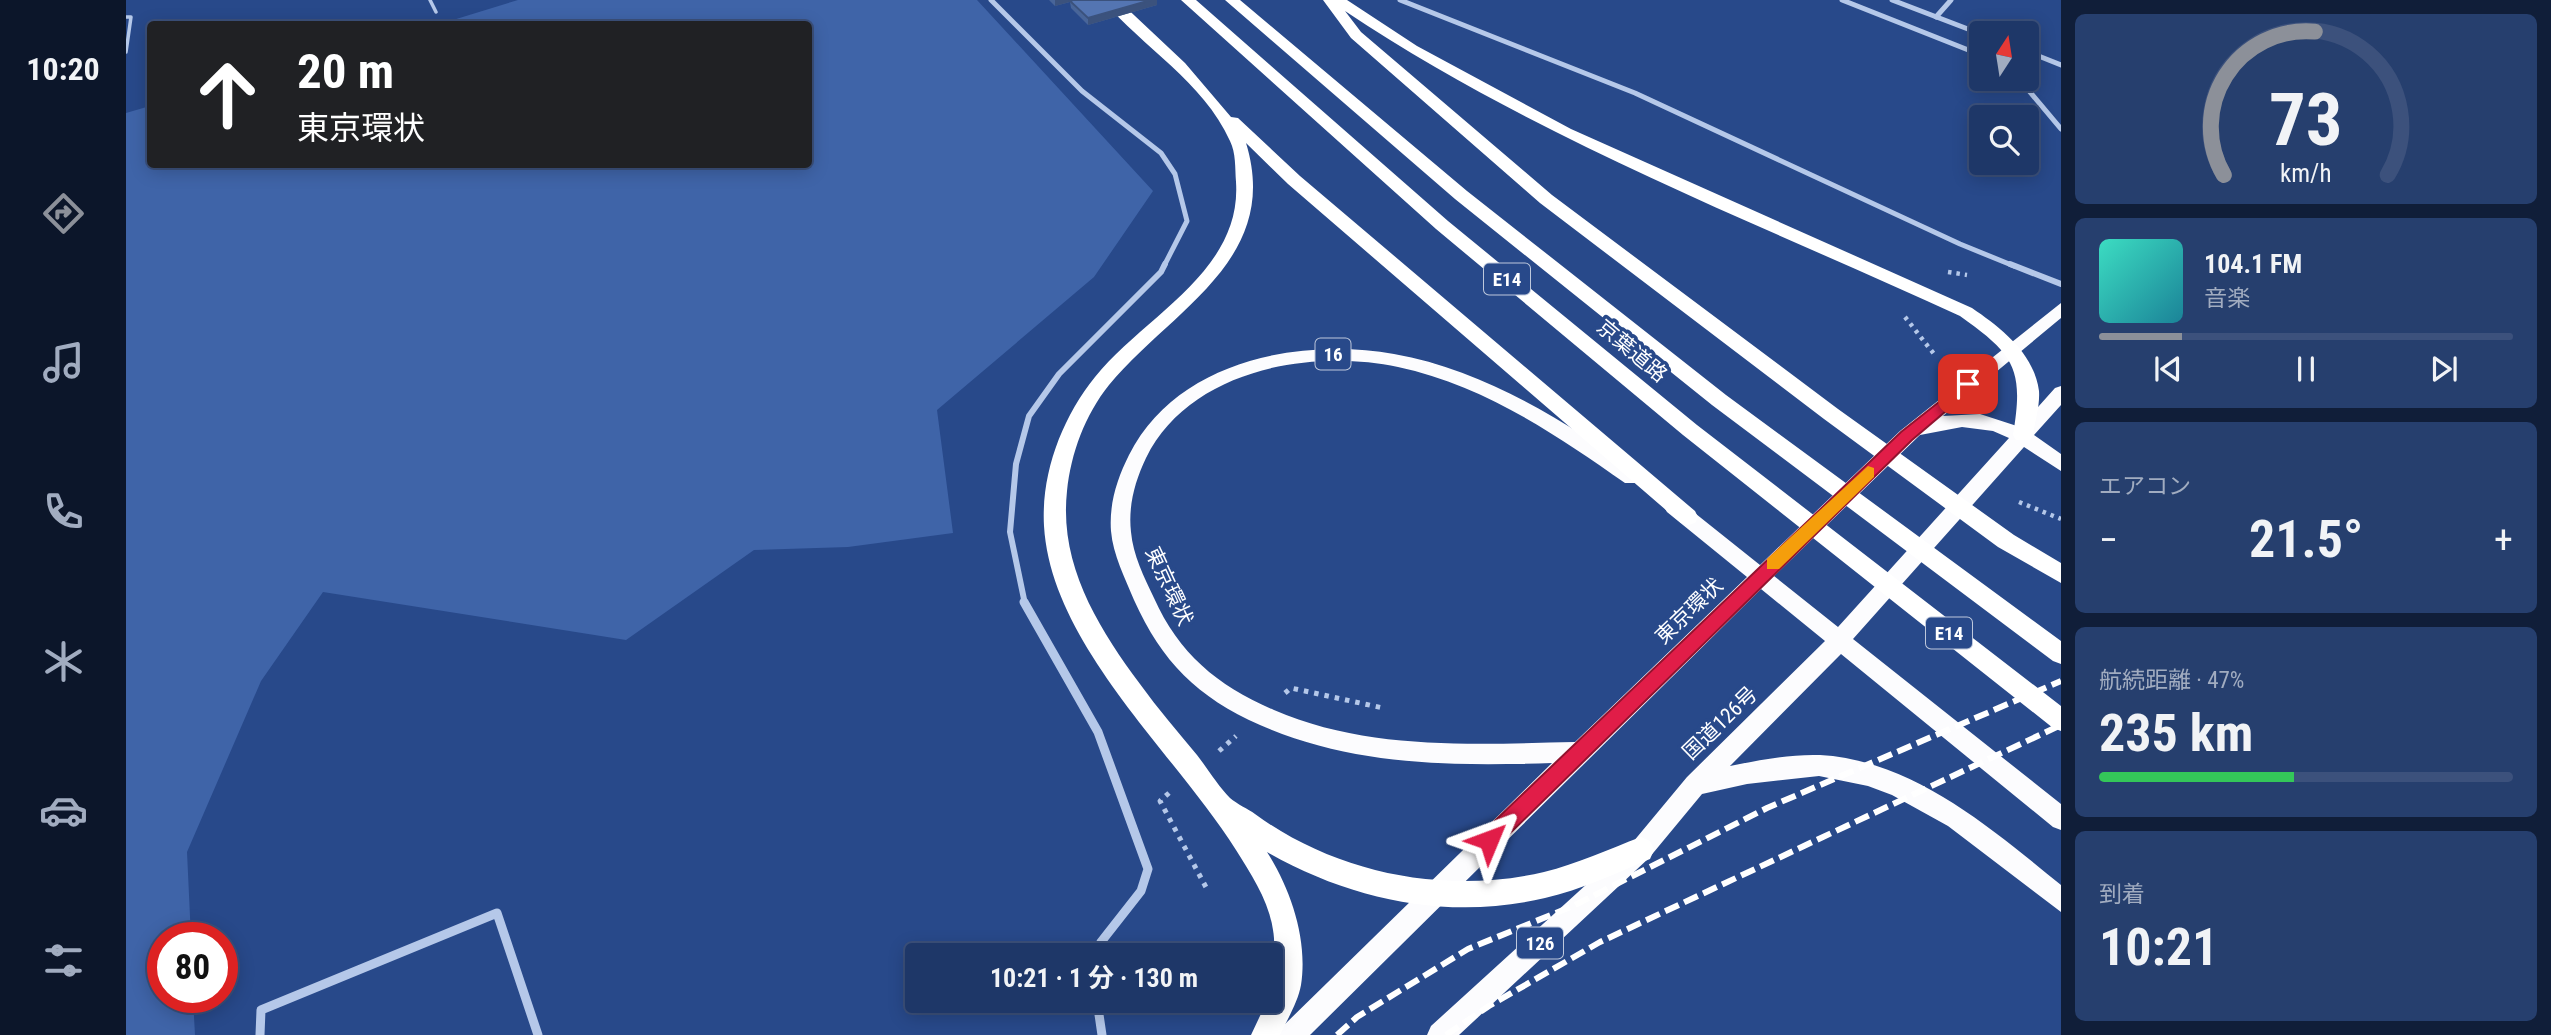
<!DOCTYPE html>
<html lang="ja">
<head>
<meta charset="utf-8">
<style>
	:root { --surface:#1e3768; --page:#263f6e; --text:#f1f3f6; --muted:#a1acc0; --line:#3c517c; --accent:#8c9099 }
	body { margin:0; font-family:"Roboto Condensed","Noto Sans JP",sans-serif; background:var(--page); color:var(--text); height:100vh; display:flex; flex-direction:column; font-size:26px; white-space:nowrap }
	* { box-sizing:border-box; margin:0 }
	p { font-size:23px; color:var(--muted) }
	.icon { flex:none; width:38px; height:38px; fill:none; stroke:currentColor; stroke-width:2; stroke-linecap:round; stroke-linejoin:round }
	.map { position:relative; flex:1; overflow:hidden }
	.drawer { display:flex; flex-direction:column; gap:14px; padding:14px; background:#101e39; width:490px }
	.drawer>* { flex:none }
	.hud { position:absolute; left:21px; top:21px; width:665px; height:147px; border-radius:7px; box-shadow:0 4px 18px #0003,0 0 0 2px var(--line); background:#202124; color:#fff; overflow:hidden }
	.needle { width:46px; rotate:12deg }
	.fabs { position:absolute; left:1843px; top:21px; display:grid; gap:14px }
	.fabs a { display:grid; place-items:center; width:70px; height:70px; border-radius:7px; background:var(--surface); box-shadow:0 4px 18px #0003,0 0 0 2px var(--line); font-size:35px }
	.speed { position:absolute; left:21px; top:922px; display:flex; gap:14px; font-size:35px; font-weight:700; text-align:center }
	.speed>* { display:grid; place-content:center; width:91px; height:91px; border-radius:50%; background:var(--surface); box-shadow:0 4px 18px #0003,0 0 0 2px var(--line); line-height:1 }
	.speed .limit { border:10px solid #d22; background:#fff; color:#111 }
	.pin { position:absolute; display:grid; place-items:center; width:60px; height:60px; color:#fff; margin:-30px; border-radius:14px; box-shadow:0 4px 10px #0006 }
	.me { position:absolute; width:77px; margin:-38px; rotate:46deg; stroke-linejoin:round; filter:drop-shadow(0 0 5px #0008) }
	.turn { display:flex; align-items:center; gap:24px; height:147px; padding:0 35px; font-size:32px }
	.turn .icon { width:91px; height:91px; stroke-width:2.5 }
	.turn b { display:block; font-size:49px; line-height:60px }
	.big { font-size:52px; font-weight:700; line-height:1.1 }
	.drawer .tile { flex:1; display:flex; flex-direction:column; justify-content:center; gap:10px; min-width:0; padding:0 24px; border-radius:10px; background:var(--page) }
	.drawer .dial { align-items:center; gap:0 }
	.dial svg { height:182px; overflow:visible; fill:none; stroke:var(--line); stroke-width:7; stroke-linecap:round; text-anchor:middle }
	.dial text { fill:var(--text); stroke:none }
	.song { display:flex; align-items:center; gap:21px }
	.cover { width:84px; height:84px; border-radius:10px; background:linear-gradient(135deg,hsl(170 70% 55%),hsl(190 70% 35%)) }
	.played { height:7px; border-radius:4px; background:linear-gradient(90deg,var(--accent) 20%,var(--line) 20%) }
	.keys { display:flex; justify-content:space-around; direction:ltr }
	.heat { display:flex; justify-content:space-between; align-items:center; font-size:38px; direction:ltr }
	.charge { height:10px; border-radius:5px; background:linear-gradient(90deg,#34c759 47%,var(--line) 0) }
	.trip { position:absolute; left:779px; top:943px; width:378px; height:70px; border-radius:7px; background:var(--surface); box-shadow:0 4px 18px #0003,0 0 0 2px var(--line); font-weight:700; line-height:70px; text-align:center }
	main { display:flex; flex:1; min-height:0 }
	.dock { display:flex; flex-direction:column; width:126px; justify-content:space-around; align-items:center; background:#0c162a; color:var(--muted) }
	.dock .icon { width:49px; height:49px }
	.dock .selected { color:var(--accent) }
	.dock b { font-size:32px; color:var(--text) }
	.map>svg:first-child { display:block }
</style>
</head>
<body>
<main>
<nav class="dock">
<b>10:20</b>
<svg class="icon selected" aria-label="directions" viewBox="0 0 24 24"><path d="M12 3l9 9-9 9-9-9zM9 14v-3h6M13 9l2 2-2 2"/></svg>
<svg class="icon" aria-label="music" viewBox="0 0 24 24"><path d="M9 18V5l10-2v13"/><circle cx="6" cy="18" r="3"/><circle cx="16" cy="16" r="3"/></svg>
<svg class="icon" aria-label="phone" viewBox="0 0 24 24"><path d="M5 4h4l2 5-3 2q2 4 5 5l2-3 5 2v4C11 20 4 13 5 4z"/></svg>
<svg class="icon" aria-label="climate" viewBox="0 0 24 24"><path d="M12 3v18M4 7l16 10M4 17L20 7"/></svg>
<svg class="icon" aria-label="car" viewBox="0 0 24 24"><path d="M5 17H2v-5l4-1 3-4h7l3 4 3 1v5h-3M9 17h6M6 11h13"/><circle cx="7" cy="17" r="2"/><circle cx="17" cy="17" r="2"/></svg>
<svg class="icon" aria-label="filters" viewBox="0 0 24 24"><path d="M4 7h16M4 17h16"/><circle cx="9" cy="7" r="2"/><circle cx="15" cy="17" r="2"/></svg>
</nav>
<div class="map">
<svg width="1935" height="1035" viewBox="0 0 1935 1035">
	<rect width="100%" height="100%" fill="#28498a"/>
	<polygon fill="#3f64a8" points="392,0 851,0 1027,191 968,277 811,410 827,533 722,547 628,550 500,640 197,592 135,681 61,852 65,938 37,938 37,998 67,998 69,1035 0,1035 0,113 24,106 24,164 682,164 682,24 314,24"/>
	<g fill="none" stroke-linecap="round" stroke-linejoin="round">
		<g stroke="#b5c8e9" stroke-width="4.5" stroke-dasharray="3.5 5" stroke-linecap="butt">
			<polyline points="1822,272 1841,275"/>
			<polyline points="1779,317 1808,354"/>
			<polyline points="1893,502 1935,519"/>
		</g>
		<g stroke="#b5c8e9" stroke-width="5" stroke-dasharray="4.5 6" stroke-linecap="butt">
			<polyline points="1159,693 1165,688 1257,708"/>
			<polyline points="1093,751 1110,736"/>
			<polyline points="1043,793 1034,801 1082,891"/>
		</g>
		<g stroke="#b5c8e9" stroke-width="3.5">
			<polyline points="304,0 310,12"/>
			<polyline points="0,17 5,17 0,52"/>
		</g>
		<g stroke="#b5c8e9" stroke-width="5">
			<polyline points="865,0 956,91 1035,153 1049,174 1061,221 1038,266"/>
			<polyline points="1274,0 1509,93 1834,244 1888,266"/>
			<polyline points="1716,0 1855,55"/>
			<polyline points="1766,0 1855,34"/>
			<polyline points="1810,17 1825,0"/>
			<polyline points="1900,51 1935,65"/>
			<polyline points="1893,79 1935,129"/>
		</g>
		<g stroke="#b5c8e9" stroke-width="6">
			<polyline points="1884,264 1935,284"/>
			<polyline points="899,604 884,532 890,464 903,416 933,374 1035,272 1039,264"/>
		</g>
		<g stroke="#b5c8e9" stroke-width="9">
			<polyline points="898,602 972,732 1022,869 1015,891 975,942 972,956"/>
			<polyline points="971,1001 976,1035"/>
			<polyline points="134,1035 135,1010 371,913 412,1035"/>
		</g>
		<path fill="#fcfcfe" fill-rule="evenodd" d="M1935 303V318L1817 416 1854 414 1894 427 1929 388 1935 386V405L1908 435 1935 454V471L1898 447 1727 639 1935 804V830L1927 827 1715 654 1604 766C1633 760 1664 754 1694 755 1787 760 1866 829 1935 885V912L1822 826 1766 795 1742 786 1693 776 1621 784 1576 794 1523 858 1333 1035H1301L1305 1026 1507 842 1561 777 1699 641 1635 589 1184 1035H1153L1157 1026 1426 763C1326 766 1227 766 1134 725 1071 697 1036 662 1008 600 999 578 987 555 985 531 983 504 991 479 1003 455 1050 361 1173 337 1268 354 1359 370 1438 421 1513 473L1515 478 1513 483H1499C1429 434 1357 385 1272 367 1184 348 1063 370 1020 458 1009 481 1002 506 1005 532 1007 555 1018 577 1028 598 1053 654 1092 686 1148 710 1242 751 1349 744 1449 742L1621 577 1541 512 1538 507 1541 502H1555L1634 565 1774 431ZM1836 427 1867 431 1883 438 1712 627 1648 576 1794 435Z"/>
		<g fill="#fff" fill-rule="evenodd">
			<path d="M977 0H992L1059 63 1105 117 1112 118 1174 176 1569 511 1572 517 1569 523 1562 525 1555 523 1162 184 1120 143C1156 260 1045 310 983 385 959 415 945 453 941 491 933 565 972 627 1014 684 1032 709 1052 732 1071 755 1082 769 1092 786 1104 798 1111 804 1122 809 1129 814 1211 874 1319 895 1418 872 1451 864 1483 849 1515 837L1524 841 1528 850 1524 859C1490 873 1455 890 1419 898 1323 921 1225 900 1141 852 1165 890 1182 940 1175 985 1172 1002 1161 1020 1154 1035H1125L1141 1001H1144C1144 978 1151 953 1147 930 1143 901 1125 874 1110 850 1049 753 925 645 918 526 915 473 936 418 969 377 1018 316 1116 272 1110 182 1109 168 1110 153 1104 141 1077 81 1017 48 977 0Z"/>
			<polygon points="1055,0 1070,0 1322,221 1571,425 1935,706 1935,731 1927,728 1557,435 1310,229"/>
			<polygon points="1099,0 1114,0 1341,191 1600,395 1935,641 1935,664 1927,661 1586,405 1329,199"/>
			<path d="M1197 0H1221L1291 46 1445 129 1846 308C1875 328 1908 353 1913 391 1914 406 1909 421 1907 435L1904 440H1890L1887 435C1898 369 1889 355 1834 316 1625 220 1411 139 1219 11L1235 32 1426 195 1712 409 1888 535 1935 563V583L1872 547 1698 419 1414 203 1225 38Z"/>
		</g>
		<g stroke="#fff" stroke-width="6" stroke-dasharray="15 6" stroke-linecap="butt">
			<polyline points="1211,1035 1231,1017 1342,949 1449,905 1641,808 1935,681"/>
			<polyline points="1320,1035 1363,1006 1474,942 1935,725"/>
		</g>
	</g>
	<polygon fill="#486599" points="923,0 1031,0 1031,5 962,25 945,8 944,2 929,6"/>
	<g fill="#3b527d">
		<polygon points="929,0 951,0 929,6"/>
		<polygon points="1025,0 1031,0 1031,5 962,25 962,18"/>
	</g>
	<polygon fill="#5475b2" stroke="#3b527d" stroke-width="2" points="947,0 1025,0 962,18 944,1"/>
	<polygon fill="#e11d48" stroke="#92132f" stroke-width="2" points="1842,379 1847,380 1847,388 1786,440 1370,847 1363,850 1356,847 1353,840 1356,833 1775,432"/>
	<polygon fill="#f59e0b" points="1742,466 1748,468 1748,477 1653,569 1641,569 1641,559"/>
	<g text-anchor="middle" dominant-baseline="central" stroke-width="7" stroke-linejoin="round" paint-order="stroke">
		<g fill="#28498a" stroke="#bec8dc" stroke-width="2">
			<rect x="1358" y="263.5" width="46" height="31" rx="5"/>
			<rect x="1189.5" y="338.5" width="35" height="31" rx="5"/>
			<rect x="1800" y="617.5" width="46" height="31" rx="5"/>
			<rect x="1391" y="927.5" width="46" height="31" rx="5"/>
		</g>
		<g font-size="19" font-weight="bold" fill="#fff">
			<text x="1381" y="279">E14</text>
			<text x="1207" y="354">16</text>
			<text x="1823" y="633">E14</text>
			<text x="1414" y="943">126</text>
		</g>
		<g font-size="21" fill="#fff" stroke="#28498a">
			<text transform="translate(1506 351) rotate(40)">京葉道路</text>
			<text transform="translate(1043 586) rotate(65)">東京環状</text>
			<text transform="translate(1563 611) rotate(-44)">東京環状</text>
			<text transform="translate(1594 723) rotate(-44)">国道126号</text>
		</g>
	</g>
</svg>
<div class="fabs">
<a><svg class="needle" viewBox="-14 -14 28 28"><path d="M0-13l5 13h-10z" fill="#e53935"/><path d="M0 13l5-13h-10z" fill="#a1acc0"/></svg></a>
<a><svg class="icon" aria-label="search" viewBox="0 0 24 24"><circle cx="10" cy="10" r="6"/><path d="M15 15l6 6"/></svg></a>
</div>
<div class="speed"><div class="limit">80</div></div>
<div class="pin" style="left:1842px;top:384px;background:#d93025"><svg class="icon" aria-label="arrive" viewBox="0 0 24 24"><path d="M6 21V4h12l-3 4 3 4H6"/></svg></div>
<svg class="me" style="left:1363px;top:840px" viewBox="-20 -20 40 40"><path d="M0-17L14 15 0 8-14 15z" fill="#e11d48" stroke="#fff" stroke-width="4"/></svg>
<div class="trip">10:21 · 1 分 · 130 m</div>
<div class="hud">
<div class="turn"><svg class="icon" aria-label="ahead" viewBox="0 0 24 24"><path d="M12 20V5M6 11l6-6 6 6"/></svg><div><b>20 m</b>東京環状</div></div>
</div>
</div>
<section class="drawer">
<div class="tile dial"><svg viewBox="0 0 100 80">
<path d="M14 69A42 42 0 1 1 86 69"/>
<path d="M14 69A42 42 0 0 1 54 6" stroke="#8c9099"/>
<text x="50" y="56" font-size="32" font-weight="700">73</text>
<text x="50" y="72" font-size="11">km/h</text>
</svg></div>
<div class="tile">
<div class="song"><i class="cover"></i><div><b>104.1 FM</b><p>音楽</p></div></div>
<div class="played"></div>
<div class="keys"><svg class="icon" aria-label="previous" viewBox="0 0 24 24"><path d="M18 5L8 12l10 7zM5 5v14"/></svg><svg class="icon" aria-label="pause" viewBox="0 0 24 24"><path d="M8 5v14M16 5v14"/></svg><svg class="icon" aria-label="next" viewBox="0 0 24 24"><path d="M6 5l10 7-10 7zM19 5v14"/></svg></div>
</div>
<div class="tile"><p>エアコン</p>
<div class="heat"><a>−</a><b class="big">21.5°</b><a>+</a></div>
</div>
<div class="tile"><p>航続距離 · 47%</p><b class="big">235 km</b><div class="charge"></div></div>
<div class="tile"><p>到着</p><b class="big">10:21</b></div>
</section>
</main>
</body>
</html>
